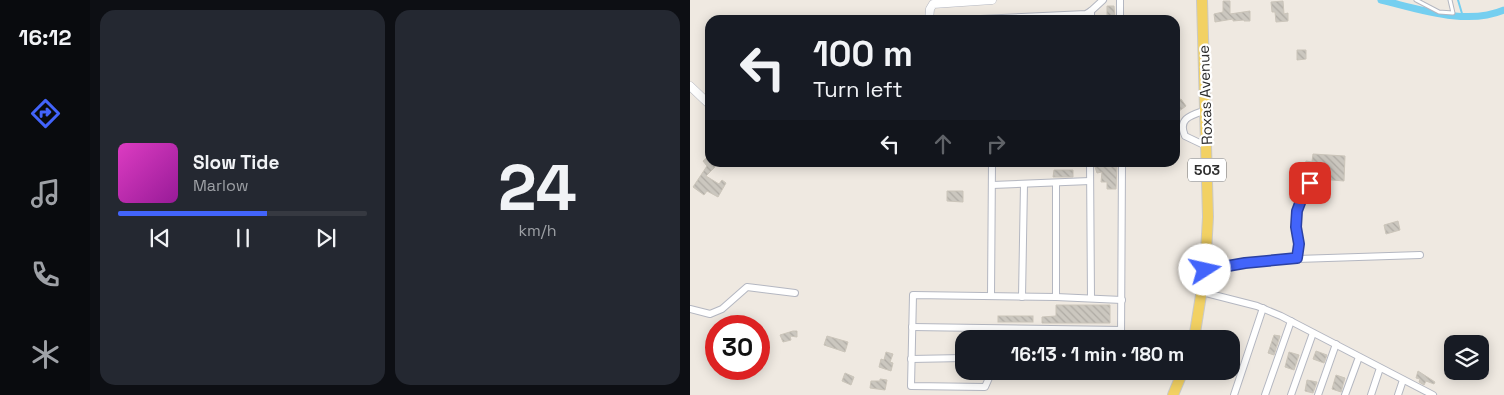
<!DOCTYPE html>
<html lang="en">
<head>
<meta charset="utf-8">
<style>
	:root { --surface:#171b24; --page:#242831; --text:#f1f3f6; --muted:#9ea1a6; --line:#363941; --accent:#4264fb }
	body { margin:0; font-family:"Space Grotesk",sans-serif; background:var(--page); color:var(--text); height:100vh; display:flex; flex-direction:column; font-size:19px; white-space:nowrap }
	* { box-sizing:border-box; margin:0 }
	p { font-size:16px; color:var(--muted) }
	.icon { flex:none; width:28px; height:28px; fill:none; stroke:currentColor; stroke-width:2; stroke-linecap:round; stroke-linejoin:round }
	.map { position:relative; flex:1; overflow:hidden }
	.panel { display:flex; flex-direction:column; gap:10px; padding:10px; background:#0d0f14; width:600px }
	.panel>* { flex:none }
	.hud { position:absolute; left:15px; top:15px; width:475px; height:152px; border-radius:15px; box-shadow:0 2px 12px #0003; background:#171b24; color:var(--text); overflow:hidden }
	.fabs { position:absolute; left:754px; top:335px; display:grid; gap:10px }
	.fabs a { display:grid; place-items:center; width:45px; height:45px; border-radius:10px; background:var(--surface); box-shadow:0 2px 12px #0003; font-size:25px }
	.speed { position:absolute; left:15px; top:315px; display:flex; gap:10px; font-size:25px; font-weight:700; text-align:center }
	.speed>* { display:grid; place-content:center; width:65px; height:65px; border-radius:50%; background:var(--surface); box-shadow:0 2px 12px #0003; line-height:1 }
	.speed .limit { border:8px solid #d22; background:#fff; color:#111 }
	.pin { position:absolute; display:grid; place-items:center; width:42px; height:42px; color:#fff; margin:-21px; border-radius:10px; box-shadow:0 2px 8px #0006 }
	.me { position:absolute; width:55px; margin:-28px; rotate:80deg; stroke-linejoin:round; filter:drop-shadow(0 0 4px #0008) }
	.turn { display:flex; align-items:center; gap:18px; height:105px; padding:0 25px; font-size:22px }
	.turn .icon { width:65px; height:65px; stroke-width:2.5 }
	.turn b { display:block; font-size:35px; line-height:42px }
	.lanes { display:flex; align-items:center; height:48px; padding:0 25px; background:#0003; justify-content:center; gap:25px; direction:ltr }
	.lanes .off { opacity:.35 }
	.panel .widget { flex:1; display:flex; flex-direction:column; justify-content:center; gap:8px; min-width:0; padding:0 18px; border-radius:15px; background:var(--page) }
	.panel .dial { align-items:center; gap:0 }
	.dial b { font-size:65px; line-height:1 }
	.song { display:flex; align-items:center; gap:15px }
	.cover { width:60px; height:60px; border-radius:8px; background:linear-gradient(135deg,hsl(310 70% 55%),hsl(300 70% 35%)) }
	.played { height:5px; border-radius:2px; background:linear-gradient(90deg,var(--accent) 60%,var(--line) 60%) }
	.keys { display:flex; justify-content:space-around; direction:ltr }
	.panel .tiles { flex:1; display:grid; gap:10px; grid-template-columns:repeat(2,1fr) }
	.trip { position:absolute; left:265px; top:330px; width:285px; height:50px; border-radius:15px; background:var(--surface); box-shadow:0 2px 12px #0003; font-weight:600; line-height:50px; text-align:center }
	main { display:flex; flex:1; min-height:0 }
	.tab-bar { display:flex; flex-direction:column; width:90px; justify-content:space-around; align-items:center; background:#090b0e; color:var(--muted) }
	.tab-bar .icon { width:35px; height:35px }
	.tab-bar .on { color:var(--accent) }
	.tab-bar b { font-size:22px; color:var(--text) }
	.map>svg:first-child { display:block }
</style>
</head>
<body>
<main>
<nav class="tab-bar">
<b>16:12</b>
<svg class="icon on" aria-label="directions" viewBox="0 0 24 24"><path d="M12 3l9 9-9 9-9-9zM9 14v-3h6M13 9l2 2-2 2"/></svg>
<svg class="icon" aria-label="music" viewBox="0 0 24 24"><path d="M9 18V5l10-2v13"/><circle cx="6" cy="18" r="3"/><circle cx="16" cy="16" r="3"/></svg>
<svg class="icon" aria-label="phone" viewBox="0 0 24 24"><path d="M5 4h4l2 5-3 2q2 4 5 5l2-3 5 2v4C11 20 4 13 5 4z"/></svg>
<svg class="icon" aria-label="climate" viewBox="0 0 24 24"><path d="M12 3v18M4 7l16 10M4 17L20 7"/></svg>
</nav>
<section class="panel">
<div class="tiles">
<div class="widget">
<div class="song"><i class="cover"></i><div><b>Slow Tide</b><p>Marlow</p></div></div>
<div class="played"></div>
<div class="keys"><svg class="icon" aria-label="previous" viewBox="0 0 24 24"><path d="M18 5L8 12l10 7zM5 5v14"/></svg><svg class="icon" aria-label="pause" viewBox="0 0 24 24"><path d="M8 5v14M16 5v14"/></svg><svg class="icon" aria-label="next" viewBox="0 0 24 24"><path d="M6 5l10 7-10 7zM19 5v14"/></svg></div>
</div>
<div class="widget dial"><b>24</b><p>km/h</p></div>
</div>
</section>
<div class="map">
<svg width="814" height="395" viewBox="0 0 814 395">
	<defs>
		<pattern id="building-back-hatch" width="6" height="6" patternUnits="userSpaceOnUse" patternTransform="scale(1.25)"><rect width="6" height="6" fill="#cbc7bf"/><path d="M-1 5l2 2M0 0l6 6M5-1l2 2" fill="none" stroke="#afaba4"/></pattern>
	</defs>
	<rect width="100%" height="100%" fill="#efe9e1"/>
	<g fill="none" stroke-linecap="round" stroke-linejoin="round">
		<polyline stroke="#75cff0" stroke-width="2" points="768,0 773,17"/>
		<path stroke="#75cff0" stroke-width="7" d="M691 0C729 9 777 26 814 10"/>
	</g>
	<g fill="url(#building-back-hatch)" stroke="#cbc5ba">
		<polygon points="533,1 540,1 540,14 560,11 560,21 554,21 554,20 543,21 543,19 525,22 524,14 533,12"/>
		<polygon points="593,1 594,14 598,13 598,21 586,22 585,12 582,12 581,2"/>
		<polygon points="417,6 424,6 425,20 417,20"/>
		<polygon points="607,50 616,50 616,59 607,60"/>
		<polygon points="491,99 496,106 485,114 485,102"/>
		<polygon points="623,154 655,156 654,181 618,178 617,184 612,191 608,190 616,161 622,162"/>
		<polygon points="20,155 20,162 30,162 16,176 29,184 32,180 36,183 28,197 17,191 14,195 3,187 17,166 13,161"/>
		<polygon points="419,163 427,164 426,189 417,189 417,182 411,182 412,172 407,173 405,167"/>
		<polygon points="364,170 383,170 383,177 363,177"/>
		<polygon points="257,191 273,191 273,202 257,201"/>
		<polygon points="708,221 710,230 696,234 694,225"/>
		<polygon points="366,305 420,305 420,323 352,323 352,317 366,316"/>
		<rect x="308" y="316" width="35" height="6"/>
		<polygon points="103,331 107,331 107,337 100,336 101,340 93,342 90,335"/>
		<polygon points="584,335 590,336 584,355 578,353"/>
		<polygon points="137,336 158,342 155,352 134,345"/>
		<polygon points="626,351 637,355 634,363 623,359"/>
		<polygon points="196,352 203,354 200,362 203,363 201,371 189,367 191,359 194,360"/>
		<polygon points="599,352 609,355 604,370 595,367"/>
		<polygon points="728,371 745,382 744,384 736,381 734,385 729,382 730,379 726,378"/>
		<polygon points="155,373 164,377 161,385 152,381"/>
		<polygon points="646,375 655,378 651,392 642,389"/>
		<polygon points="190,379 197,380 195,390 180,388 181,381 190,381"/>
		<polygon points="617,380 627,382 623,393 615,391"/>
	</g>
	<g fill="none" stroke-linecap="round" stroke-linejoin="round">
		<g stroke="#b4b7c1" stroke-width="5">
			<g id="service">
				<polyline points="726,0 749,12 763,13 760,0"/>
				<polyline points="607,258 609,244 606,227 607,211 613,195 621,183"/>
			</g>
		</g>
		<g stroke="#b4b7c1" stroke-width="8">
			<g id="minor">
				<polyline points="430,0 430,20"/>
				<polyline points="401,11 401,20"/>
				<polyline points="269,20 396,14 401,11 413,0"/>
				<path d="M516 110C502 115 487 118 495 136L516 146"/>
				<polyline points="400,162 401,298"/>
				<polyline points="366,183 366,297"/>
				<polyline points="302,185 400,181"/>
				<polyline points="515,270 555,263 607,259 730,255"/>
				<polyline points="512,292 567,306 591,316 743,395"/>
				<polyline points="301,296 302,162"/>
				<polyline points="332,297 334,184"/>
				<polyline points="0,309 20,314 32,309 57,287 105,293"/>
				<polyline points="222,327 431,330"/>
				<polyline points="431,339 432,162"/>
				<polyline points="221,359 274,358"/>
				<polyline points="302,371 295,387 221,386 223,295 366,297 432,300"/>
				<polyline points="544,395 573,308"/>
				<polyline points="575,395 601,321"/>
				<polyline points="601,395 623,333"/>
				<polyline points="628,395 646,344"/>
				<polyline points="655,395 669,357"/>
				<polyline points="681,395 690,368"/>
				<polyline points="708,395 713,380"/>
			</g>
		</g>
		<g stroke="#b4b7c1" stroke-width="9">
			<g id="tertiary">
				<polyline points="239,20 240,9 243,4 302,0"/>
				<polyline points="0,86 20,105"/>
			</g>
		</g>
		<g stroke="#c9c9c9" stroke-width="12">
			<g id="primary">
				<polyline points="504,339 515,270 518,217 512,0"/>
				<polyline points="483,395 493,371"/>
			</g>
		</g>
		<use href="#service" stroke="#fff" stroke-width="3"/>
		<use href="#minor" stroke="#fff" stroke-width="6"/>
		<use href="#tertiary" stroke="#fff" stroke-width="8"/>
		<use href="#primary" stroke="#f2d163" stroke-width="10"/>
	</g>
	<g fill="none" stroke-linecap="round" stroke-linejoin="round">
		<g stroke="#2b41a3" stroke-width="12">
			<polyline id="route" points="515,270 555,263 607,258 609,244 606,227 607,211 613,195 620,183"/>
		</g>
		<use href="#route" stroke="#4264fb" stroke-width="9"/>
	</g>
	<g text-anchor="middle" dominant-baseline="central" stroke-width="4.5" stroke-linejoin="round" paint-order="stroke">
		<rect fill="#fff" stroke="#6d6d6d" stroke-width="1" x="498" y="158.5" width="38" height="23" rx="4"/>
		<g font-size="14" font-weight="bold" fill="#2e2e2e">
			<text x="517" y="170">503</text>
		</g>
		<g font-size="15" fill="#2e2e2e" stroke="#fff">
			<text transform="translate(515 95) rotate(-92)">Roxas Avenue</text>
		</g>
	</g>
</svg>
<div class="fabs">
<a><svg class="icon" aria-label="layers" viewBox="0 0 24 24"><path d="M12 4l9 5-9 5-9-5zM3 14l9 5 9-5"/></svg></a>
</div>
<div class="speed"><div class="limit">30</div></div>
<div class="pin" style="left:620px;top:183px;background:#d93025"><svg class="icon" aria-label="arrive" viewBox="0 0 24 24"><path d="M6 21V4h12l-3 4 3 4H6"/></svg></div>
<svg class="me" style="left:515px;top:270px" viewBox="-20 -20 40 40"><circle r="19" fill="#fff"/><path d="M0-13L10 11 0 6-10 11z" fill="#4264fb"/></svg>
<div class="trip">16:13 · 1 min · 180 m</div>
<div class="hud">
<div class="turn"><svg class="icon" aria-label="left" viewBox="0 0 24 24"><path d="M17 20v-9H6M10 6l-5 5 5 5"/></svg><div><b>100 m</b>Turn left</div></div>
<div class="lanes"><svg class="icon" aria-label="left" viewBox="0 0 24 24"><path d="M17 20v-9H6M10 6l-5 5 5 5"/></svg><svg class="icon off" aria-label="ahead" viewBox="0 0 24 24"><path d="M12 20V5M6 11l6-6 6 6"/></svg><svg class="icon off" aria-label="right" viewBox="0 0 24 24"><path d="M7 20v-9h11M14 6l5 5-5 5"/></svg></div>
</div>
</div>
</main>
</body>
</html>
